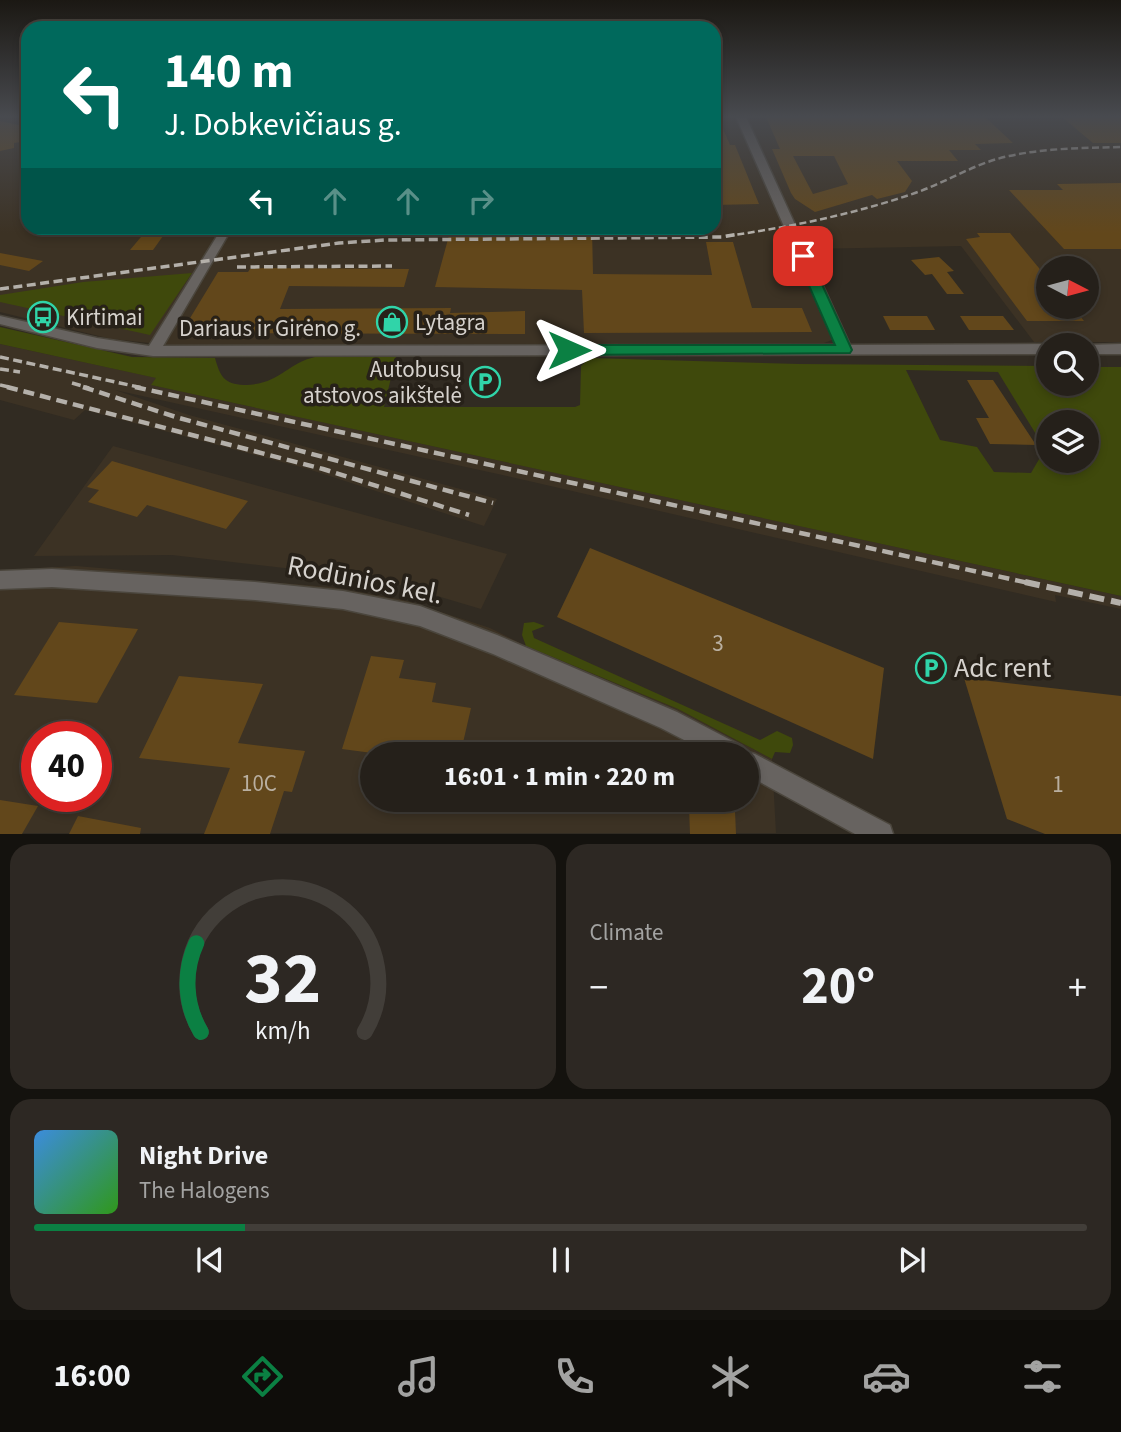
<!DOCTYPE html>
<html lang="en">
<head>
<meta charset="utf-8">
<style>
	:root { --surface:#25201a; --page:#2d2823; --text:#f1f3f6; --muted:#a3a3a2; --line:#423e39; --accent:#0b8043 }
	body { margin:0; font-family:"Source Sans 3",sans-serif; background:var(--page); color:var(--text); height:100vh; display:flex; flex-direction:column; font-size:26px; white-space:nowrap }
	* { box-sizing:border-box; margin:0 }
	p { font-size:23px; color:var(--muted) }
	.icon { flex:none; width:38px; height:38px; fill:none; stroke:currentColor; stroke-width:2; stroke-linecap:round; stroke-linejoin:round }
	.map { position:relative; height:834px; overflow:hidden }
	.drawer { display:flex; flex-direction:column; gap:10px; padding:10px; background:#14120e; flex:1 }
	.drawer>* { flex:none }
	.hud { position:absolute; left:21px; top:21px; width:700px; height:214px; border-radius:21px; box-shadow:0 4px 10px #0003,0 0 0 2px var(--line); background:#00695c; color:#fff; overflow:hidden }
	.needle { width:46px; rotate:96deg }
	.fabs { position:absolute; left:1036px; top:256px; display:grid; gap:14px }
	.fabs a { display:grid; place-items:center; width:63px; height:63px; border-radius:50%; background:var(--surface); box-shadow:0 4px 10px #0003,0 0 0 2px var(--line); font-size:35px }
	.speed { position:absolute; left:21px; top:721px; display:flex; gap:14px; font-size:35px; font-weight:700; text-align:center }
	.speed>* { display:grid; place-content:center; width:91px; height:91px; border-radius:50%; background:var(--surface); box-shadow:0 4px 10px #0003,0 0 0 2px var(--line); line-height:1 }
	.speed .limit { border:10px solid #d22; background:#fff; color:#111 }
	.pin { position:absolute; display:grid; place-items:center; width:60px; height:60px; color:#fff; margin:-30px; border-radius:14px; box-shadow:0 4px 10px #0006 }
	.me { position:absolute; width:77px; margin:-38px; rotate:90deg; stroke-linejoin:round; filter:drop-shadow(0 0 5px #0008) }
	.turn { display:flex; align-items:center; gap:24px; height:147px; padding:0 28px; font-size:32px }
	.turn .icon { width:91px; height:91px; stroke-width:2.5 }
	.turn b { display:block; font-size:49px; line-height:60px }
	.lanes { display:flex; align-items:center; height:66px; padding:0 28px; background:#0003; justify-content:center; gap:35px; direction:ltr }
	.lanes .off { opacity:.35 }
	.big { font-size:52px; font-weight:700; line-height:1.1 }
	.drawer .card { flex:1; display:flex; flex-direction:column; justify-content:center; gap:10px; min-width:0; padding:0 24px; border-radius:21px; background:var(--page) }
	.drawer .dial { align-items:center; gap:0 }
	.dial svg { height:182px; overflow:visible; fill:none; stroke:var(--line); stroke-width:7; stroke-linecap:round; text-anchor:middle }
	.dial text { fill:var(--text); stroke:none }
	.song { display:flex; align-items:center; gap:21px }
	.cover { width:84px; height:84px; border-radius:10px; background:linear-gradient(135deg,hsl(210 70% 55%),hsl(110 70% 35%)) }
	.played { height:7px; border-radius:4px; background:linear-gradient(90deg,var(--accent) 20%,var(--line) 20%) }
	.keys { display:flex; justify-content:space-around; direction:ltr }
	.heat { display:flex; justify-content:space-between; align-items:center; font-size:38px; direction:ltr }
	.drawer .tiles { flex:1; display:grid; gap:10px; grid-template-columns:1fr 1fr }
	.card:last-child { grid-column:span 2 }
	.trip { position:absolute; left:360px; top:742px; width:399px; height:70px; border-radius:35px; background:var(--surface); box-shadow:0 4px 10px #0003,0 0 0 2px var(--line); font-weight:700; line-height:70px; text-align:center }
	.tabs { display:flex; height:112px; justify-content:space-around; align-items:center; background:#0f0d0a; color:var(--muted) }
	.tabs .icon { width:49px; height:49px }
	.tabs .selected { color:var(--accent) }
	.tabs b { font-size:32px; color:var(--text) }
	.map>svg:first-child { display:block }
</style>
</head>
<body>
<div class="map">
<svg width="1121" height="834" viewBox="0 0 1121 834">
	<rect width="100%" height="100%" fill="#312b22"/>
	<g fill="#3c3224" fill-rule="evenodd">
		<path d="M0 117H28V228H714V117H1121V342H1034L961 246 810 249 807 253 845 335 824 343 179 346 111 339 0 312ZM1048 268H1087V306H1048Z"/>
		<polygon points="0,344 157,378 152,385 1121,596 1121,609 1055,595 1056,602 507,476 115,390 189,415 497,499 484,526 308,469 85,410 74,420 0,400"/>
		<polygon points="113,446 507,554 481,609 380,579 172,555 34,556"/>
		<path d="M76 566 330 587 404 600 490 628 526 646 678 709 772 759 776 833H0V570ZM37 737H96V796H37ZM373 754H747V800H373Z"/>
	</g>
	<g fill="#3f490c" fill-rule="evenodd">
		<polygon points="192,273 150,335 0,302 0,295 83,282"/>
		<path d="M0 327 132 357 215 358C220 376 224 384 244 385 279 385 287 363 315 357H396L384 407H575L580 405 581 366 590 358 799 364 1048 366V383H1087V367H1121V596L151 385 156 378 0 344ZM906 370 998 372 1045 449 1031 473 994 472 977 447 940 440ZM1048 422H1087V460H1048Z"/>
		<polygon points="534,622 545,626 532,631 534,638 760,740 777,731 792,738 793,745 790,753 775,752 772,759 678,709 526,646 522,635 524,623"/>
	</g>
	<g fill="#62471b" fill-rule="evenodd">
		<polygon points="714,117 718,117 730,145 735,145 759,204 714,205"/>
		<path d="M766 117H985L1013 143 975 144 981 150H949L958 161H897L912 181 905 192 877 199 872 195 815 212 795 199 791 193 772 149H780ZM793 156H834L848 184 813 194Z"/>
		<polygon points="1062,117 1121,117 1121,143 1093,143"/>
		<polygon points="0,121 28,127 28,141 14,143 14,148 0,151"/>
		<polygon points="1121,183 1121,249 1064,249 1009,190 1063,190 1057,184"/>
		<polygon points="451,228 592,228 593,274 712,275 706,242 733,242 752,308 802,308 812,332 584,333 582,290 435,287"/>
		<polygon points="977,233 1010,233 1048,279 1048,306 1072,306 1084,321 1027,321 966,239 980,237"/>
		<polygon points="163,236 153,250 130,250 141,237"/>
		<polygon points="0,253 43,261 29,271 0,265"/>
		<polygon points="939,257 954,271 947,272 964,294 947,294 932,274 925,275 911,260"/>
		<polygon points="265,268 409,269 404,287 289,286 280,309 451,308 450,313 525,311 525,334 181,333 218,272 248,272 250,269"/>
		<polygon points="883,316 927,316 935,330 890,330"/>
		<polygon points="960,316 1003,316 1014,330 969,330"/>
		<polygon points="967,380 993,380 1036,445 990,444 976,418 989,418"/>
		<polygon points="112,461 248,501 226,529 147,505 137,517 88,502 99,490 87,487"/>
		<polygon points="590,548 884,668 873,759 557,617"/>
		<polygon points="59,622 138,629 97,703 14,695"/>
		<polygon points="371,656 404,660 399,678 436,683 432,702 471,708 462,747 422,740 419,754 380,754 342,749"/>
		<polygon points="179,676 263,684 238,743 305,751 292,792 284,791 270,834 204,834 230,768 139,758"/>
		<polygon points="964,678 1121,696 1121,834 1045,834 1007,819"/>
		<polygon points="0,800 38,806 22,834 0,834"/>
		<polygon points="689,806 735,811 736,834 690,834"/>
		<polygon points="78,816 141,828 140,834 69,834"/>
	</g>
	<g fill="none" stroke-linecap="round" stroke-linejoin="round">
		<g stroke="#4b463d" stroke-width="3">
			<g id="minor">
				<polygon points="736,117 746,117 850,345 1048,344 1050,345 1048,354 153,356 97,348 0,324 0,316 97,338 149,346 222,228 232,228 163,346 836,345"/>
				<polygon points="1121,344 1121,354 1087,354 1085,345"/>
				<polygon points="52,569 255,582 343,591 420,606 497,635 677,712 742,746 744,751 755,754 890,825 893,834 855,834 747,775 747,754 711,754 661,728 493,654 420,626 343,609 255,600 52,587 0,589 0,571"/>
			</g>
		</g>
		<use href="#minor" fill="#676360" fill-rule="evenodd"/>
		<path stroke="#b4b0aa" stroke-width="2.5" stroke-dasharray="7 3.5" stroke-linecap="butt" d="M727 236C790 227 855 214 915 193 947 182 975 163 1009 156 1046 148 1083 148 1121 147"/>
		<g stroke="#b4b0aa" stroke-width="3.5" stroke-dasharray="9 4.5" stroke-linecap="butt">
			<polyline points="237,267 392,266"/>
			<polyline points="0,289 339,243 385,240 722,237 739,234"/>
			<polyline points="0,357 143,388"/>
			<polyline points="0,369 20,372"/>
			<polyline points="72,383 89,388"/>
			<polyline points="0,385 13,388"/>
		</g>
		<g stroke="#b4b0aa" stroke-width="4.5" stroke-dasharray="11 6" stroke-linecap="butt">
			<polyline points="7,387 323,469 469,515"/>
			<polyline points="83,387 179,418 493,503"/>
			<polyline points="135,387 1033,584"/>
		</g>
		<polyline stroke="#b4b0aa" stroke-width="6" stroke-dasharray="15 7" stroke-linecap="butt" points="1025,582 1121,603"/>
	</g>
	<linearGradient id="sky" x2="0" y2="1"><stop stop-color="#1b1813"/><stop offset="0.5" stop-color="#484a4f"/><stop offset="1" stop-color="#484a4f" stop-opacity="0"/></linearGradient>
	<rect width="1121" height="233" fill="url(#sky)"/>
	<polygon fill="#0b8043" stroke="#07532c" stroke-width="2" points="803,252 809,256 852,350 850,353 569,355 562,350 569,345 835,345 796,256"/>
	<defs>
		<g id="bus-ring" transform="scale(1.575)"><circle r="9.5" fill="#272119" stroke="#30d4a9" stroke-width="1.5"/><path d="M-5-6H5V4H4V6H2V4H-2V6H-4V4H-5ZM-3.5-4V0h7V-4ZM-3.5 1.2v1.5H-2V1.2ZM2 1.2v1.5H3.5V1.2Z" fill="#30d4a9"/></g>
		<g id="shop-ring" transform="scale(1.575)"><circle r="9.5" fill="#272119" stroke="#30d4a9" stroke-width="1.5"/><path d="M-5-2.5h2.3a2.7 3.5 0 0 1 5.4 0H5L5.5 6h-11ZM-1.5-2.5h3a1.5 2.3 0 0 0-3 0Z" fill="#30d4a9"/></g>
		<g id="parking-ring" transform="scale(1.575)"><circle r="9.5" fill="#272119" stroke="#30d4a9" stroke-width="1.5"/><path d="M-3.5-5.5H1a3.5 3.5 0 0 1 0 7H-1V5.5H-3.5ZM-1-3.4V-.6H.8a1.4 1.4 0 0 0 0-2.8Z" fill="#30d4a9"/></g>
	</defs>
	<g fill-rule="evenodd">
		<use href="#bus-ring" x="43" y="317"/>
		<use href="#shop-ring" x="392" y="322"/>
		<use href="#parking-ring" x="485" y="382"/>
		<use href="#parking-ring" x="931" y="668"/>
	</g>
	<g text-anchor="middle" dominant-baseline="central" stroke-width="7" stroke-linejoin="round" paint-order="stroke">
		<g font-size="23" fill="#d6d2cd" stroke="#272119" text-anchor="start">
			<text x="66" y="317">Kirtimai</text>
			<text x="415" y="322">Lytagra</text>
			<text x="462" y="369" text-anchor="end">Autobusų<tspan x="462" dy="26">atstovos aikštelė</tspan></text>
		</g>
		<g font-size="23" fill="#d6d2cd" stroke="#272119">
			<text x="270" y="328">Dariaus ir Girėno g.</text>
		</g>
		<g font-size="23" fill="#b9afa0">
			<text x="718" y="643">3</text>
			<text x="259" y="783">10C</text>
			<text x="1058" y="784">1</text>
		</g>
		<g font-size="28" fill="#d6d2cd" stroke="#272119">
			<text transform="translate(365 580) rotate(11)">Rodūnios kel.</text>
		</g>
		<g font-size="28" fill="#d6d2cd" stroke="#272119" text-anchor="start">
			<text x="954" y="668">Adc rent</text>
		</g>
	</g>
</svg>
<div class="fabs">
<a><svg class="needle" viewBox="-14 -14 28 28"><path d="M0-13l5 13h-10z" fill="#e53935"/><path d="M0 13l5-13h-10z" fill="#a3a3a2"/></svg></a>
<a><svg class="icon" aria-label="search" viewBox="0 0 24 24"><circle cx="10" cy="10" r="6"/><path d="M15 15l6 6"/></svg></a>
<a><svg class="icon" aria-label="layers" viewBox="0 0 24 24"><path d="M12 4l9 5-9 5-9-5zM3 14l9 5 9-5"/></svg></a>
</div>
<div class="speed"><div class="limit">40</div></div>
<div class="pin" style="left:803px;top:256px;background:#d93025"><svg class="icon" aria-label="arrive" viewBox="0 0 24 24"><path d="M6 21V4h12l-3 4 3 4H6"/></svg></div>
<svg class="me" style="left:569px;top:350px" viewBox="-20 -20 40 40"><path d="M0-17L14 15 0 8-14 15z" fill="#0b8043" stroke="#fff" stroke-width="4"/></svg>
<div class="trip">16:01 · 1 min · 220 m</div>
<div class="hud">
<div class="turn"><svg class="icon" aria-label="left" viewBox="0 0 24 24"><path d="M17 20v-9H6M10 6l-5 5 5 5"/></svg><div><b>140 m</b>J. Dobkevičiaus g.</div></div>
<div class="lanes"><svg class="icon" aria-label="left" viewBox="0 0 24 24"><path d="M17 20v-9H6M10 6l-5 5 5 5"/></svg><svg class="icon off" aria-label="ahead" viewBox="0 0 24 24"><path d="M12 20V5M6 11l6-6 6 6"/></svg><svg class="icon off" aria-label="ahead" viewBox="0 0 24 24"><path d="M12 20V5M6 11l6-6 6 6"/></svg><svg class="icon off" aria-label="right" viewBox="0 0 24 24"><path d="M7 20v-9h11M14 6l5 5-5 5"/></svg></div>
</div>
</div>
<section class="drawer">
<div class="tiles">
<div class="card dial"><svg viewBox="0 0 100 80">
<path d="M14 69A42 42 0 1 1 86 69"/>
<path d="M14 69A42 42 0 0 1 12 30" stroke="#0b8043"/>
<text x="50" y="56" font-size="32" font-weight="700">32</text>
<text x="50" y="72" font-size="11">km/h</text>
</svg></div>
<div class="card"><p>Climate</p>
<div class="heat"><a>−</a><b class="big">20°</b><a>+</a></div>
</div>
<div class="card">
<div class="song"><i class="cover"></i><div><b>Night Drive</b><p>The Halogens</p></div></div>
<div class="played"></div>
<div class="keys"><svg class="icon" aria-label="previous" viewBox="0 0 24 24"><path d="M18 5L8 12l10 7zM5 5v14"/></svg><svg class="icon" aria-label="pause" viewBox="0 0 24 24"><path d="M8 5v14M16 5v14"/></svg><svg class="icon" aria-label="next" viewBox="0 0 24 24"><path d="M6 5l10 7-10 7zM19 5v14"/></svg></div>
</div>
</div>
</section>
<nav class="tabs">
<b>16:00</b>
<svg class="icon selected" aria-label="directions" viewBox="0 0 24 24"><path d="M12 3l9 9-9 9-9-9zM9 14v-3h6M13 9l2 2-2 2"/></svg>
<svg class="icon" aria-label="music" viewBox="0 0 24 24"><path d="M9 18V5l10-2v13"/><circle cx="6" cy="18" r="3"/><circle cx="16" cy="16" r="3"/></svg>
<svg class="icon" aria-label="phone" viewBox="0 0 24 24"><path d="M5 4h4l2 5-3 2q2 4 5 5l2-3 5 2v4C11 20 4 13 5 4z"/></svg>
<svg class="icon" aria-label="climate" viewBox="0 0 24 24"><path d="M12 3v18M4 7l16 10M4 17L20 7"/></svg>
<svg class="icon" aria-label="car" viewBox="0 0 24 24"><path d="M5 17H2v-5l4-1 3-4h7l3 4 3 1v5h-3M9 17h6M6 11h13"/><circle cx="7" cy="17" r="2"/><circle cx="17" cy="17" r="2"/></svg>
<svg class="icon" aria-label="filters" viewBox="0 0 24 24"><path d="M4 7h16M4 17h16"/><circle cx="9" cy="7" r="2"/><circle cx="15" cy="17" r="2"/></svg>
</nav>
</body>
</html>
